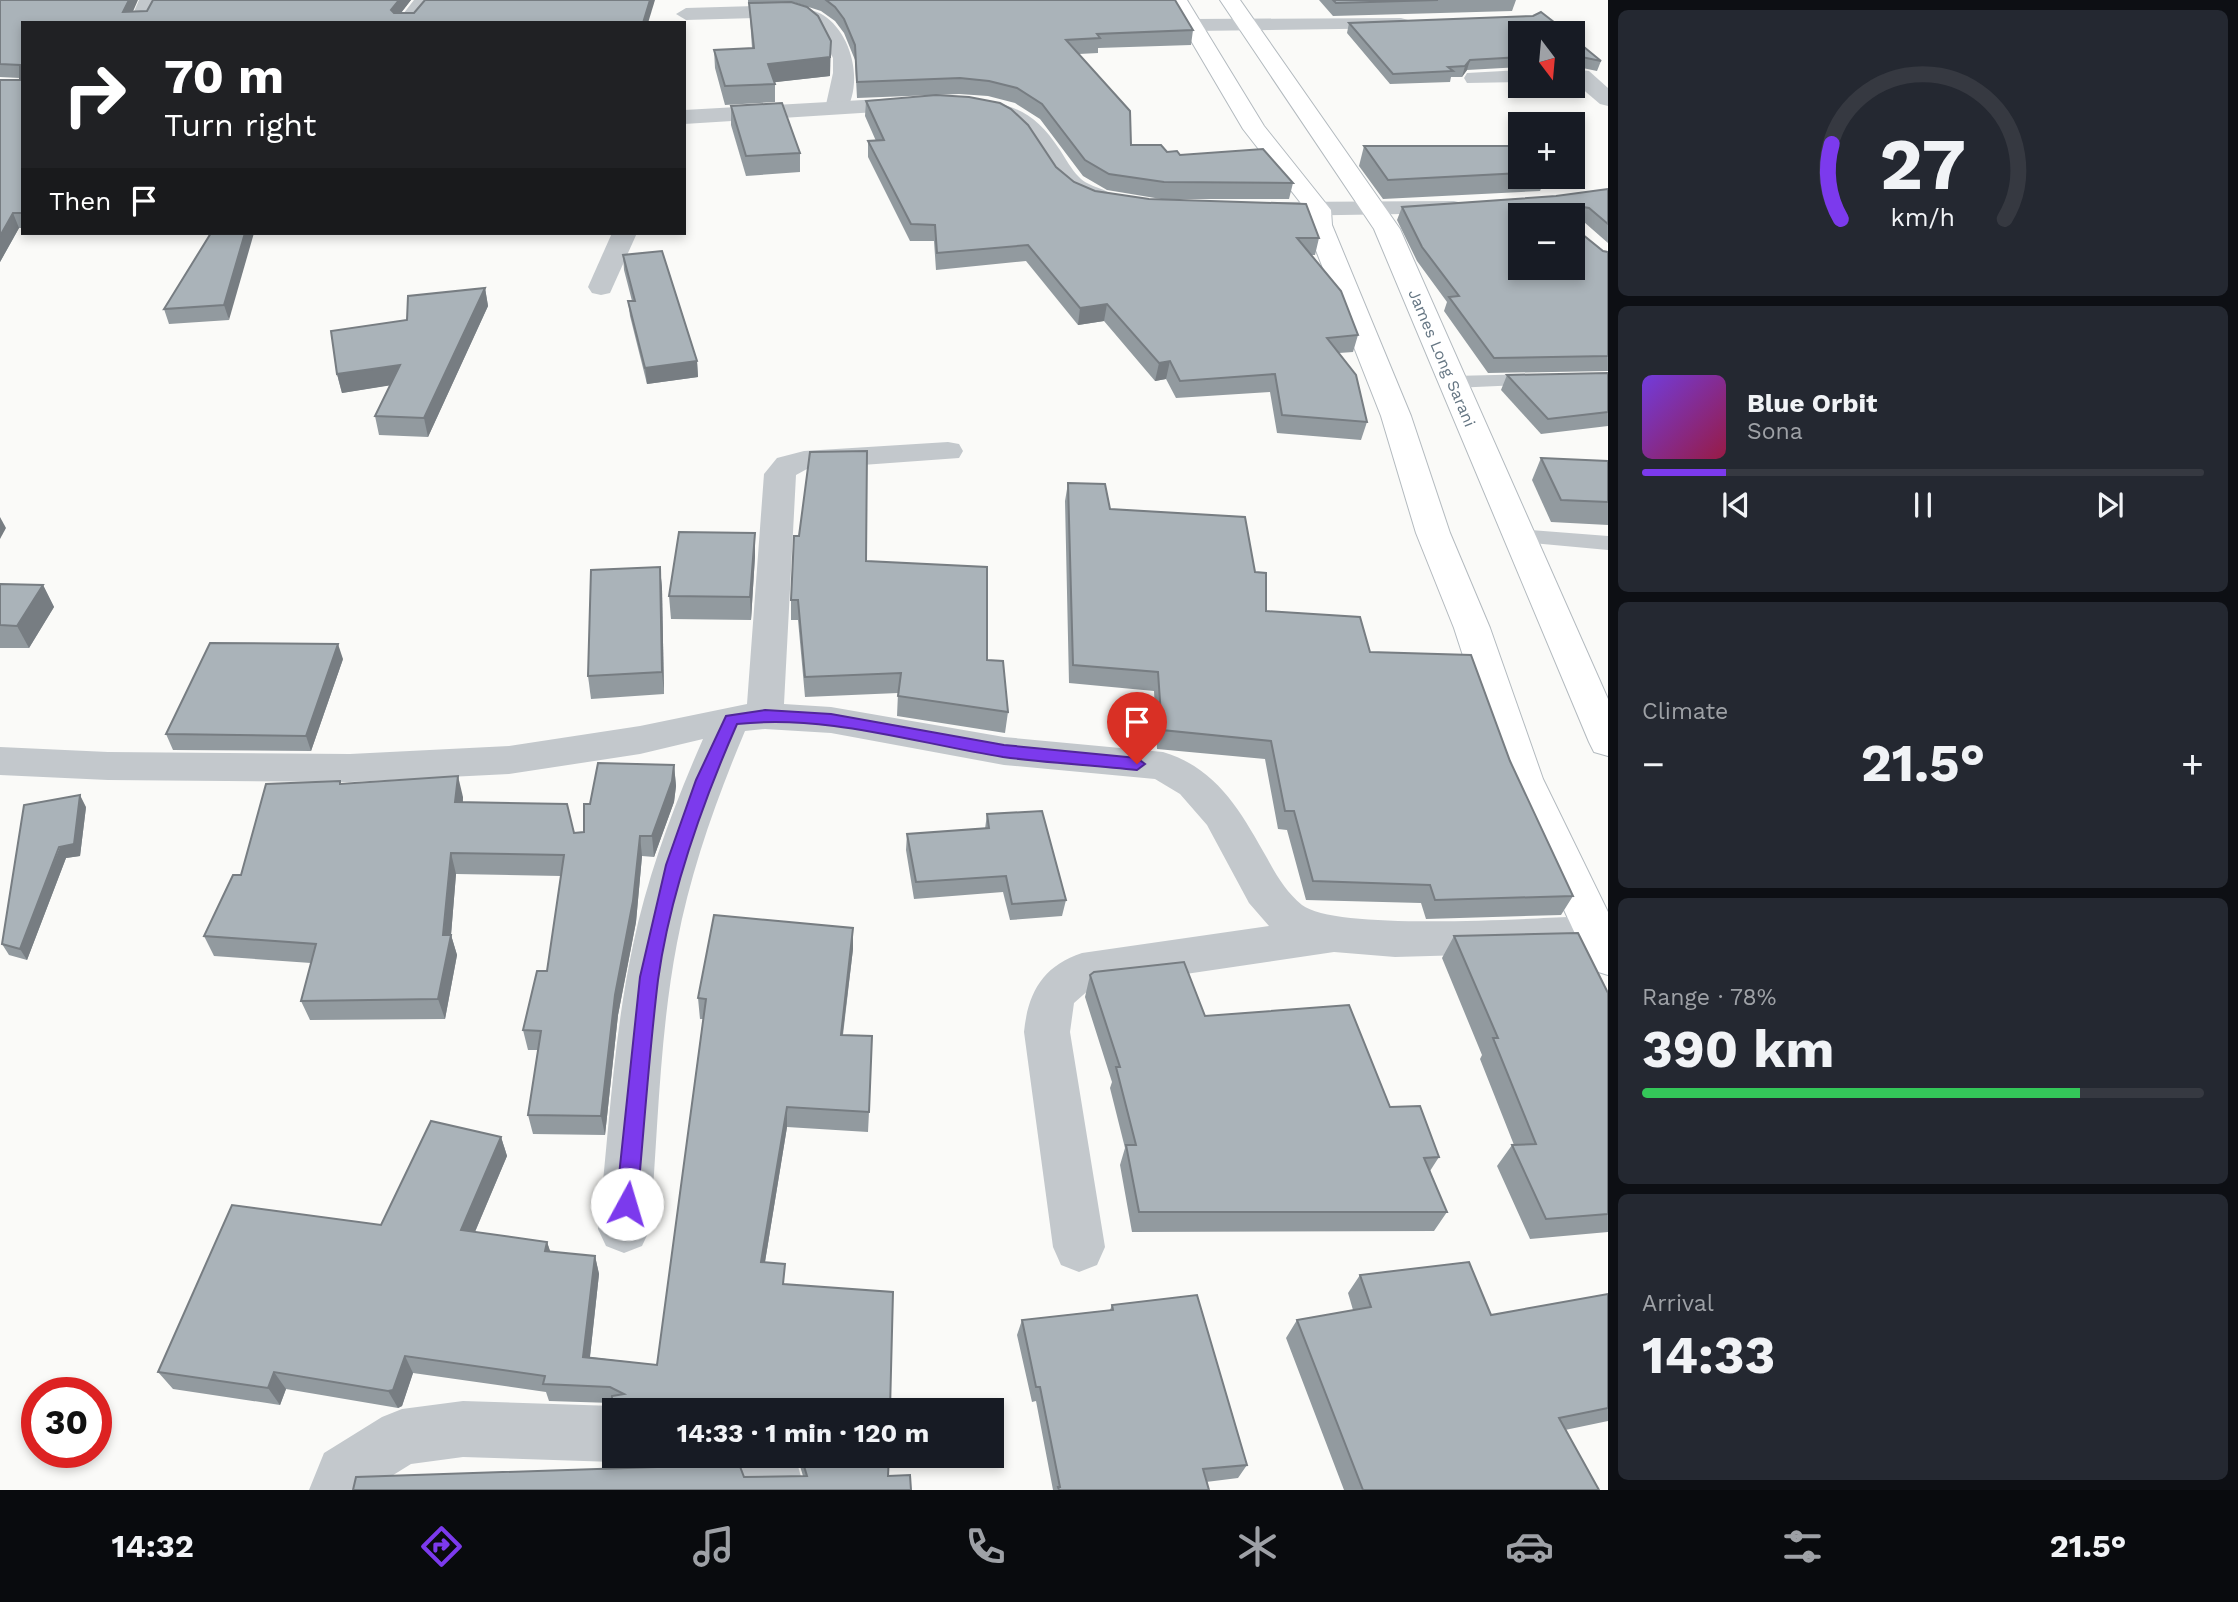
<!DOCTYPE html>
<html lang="en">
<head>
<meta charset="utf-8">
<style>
	:root { --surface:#171b24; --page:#242831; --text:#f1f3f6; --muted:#9ea1a6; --line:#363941; --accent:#7c3aed }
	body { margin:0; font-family:"Work Sans",sans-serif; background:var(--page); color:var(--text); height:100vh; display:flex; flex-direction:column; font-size:26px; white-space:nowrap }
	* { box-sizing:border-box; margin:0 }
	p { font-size:23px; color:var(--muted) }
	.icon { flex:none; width:38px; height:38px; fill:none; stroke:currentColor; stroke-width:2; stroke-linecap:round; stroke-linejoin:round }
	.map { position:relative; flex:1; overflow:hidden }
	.side { display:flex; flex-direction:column; gap:10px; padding:10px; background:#0d0f14; width:630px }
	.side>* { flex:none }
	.banner { position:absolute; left:21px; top:21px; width:665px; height:214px; border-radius:0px; box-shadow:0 4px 10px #0003; background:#202124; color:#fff; overflow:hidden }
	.needle { width:46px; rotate:164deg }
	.tools { position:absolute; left:1508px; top:21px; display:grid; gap:14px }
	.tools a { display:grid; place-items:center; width:77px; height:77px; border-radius:0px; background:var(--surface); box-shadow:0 4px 10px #0003; font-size:35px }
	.speed { position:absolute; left:21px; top:1377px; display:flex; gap:14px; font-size:35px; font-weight:700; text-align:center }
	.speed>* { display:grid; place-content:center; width:91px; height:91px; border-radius:50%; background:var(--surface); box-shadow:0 4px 10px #0003; line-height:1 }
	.speed .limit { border:10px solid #d22; background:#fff; color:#111 }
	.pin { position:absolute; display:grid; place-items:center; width:60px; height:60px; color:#fff; margin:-72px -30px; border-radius:50% 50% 50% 0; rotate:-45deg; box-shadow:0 0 7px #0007 }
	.pin .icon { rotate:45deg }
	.me { position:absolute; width:77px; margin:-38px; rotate:6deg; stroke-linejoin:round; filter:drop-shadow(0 0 5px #0008) }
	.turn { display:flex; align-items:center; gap:24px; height:147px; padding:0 28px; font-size:32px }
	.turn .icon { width:91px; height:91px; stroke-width:2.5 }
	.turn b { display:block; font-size:49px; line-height:60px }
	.then { display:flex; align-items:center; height:66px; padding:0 28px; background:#0003; gap:14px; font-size:26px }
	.big { font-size:52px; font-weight:700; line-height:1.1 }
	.side .tile { flex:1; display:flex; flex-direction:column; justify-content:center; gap:10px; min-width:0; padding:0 24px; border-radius:10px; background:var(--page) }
	.side .dial { align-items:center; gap:0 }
	.dial svg { height:182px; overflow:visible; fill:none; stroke:var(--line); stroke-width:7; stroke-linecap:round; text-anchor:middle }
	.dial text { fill:var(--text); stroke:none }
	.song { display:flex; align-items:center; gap:21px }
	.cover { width:84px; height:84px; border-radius:10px; background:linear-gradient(135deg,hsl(260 70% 55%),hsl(340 70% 35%)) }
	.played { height:7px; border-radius:4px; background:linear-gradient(90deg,var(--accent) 15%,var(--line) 15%) }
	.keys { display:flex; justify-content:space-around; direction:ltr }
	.heat { display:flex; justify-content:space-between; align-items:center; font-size:38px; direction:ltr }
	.charge { height:10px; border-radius:5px; background:linear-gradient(90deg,#34c759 78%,var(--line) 0) }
	.trip { position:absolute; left:602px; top:1398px; width:402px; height:70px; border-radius:0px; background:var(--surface); box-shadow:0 4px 10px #0003; font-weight:700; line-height:70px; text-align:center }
	.dock { display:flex; height:112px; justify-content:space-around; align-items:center; background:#090b0e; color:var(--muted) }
	.dock .icon { width:49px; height:49px }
	.dock .on { color:var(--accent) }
	.dock b { font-size:32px; color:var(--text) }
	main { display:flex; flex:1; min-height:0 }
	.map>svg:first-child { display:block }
</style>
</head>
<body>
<main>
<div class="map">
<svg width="1608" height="1490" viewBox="0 0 1608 1490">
	<rect width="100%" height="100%" fill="#fafaf8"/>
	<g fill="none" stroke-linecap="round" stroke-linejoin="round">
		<g stroke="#b3babf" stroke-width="2">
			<g id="secondary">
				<polygon points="1167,0 1187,0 1264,126 1331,210 1332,225 1411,416 1450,533 1490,628 1543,779 1608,912 1608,975 1592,970 1503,779 1454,628 1416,533 1381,416 1306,225 1307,211 1243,129"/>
				<polygon points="1220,0 1240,0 1400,229 1608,699 1608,756 1594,752 1589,742 1374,229"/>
			</g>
		</g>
		<g fill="#c3c8cc" fill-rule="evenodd">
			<polygon points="1536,374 1545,380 1543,384 1453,388 1444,382 1453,376"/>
			<polygon points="1519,529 1608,536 1608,550 1512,541 1508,536 1512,531"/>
		</g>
		<g fill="#c3c8cc" fill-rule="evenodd">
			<polygon points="139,0 159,0 149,23 129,23"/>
			<polygon points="414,0 434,0 416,23 396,23"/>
			<path d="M792 5C802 8 815 10 823 15 853 34 864 85 844 114H828L825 109 833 73V58L820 32 808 22 791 17 686 20 676 14 686 8Z"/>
			<polygon points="1401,18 1408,20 1411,24 1408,28 1193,31 1186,29 1183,25 1186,21 1193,19"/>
			<polygon points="1573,69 1589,71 1608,88 1608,106 1600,104 1573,81"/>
			<polygon points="1521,70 1521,82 1467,83 1464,78 1467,73"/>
			<polygon points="612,233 637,233 610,293 601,295 592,293 588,287"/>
			<path d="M948 442 959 444 963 451 959 458 807 469 796 475 784 704 831 707 1004 737 1163 752C1217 768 1241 812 1267 858 1276 875 1287 893 1302 905 1339 933 1552 917 1608 915V951L1395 957 1334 952 1091 988 1074 1003 1070 1032 1105 1247 1097 1265 1079 1272 1061 1265 1053 1247 1024 1032C1028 992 1043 966 1082 953L1269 926 1249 903 1207 825 1180 794 1155 779 1004 765 831 733 765 729 745 731C716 800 691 870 677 943 659 1037 658 1134 650 1229L642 1246 624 1253 606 1246 598 1229C609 1134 613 1038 633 945 648 874 674 805 703 739L640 754 509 774 350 782 108 780 0 775V747L108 752 350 754 509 746 640 726 747 704 764 474 777 458 804 451Z"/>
			<polygon points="463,1401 614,1406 625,1410 614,1410 614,1456 629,1456 614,1462 463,1457 411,1464 369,1490 309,1490 324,1453 382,1417 402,1409"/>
			<polygon points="733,1456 795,1456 805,1490 747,1490"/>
		</g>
		<g fill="#c3c8cc" fill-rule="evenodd">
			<polygon points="916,97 924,99 927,104 924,109 684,124 684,110"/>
			<path d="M973 99C1016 104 1036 114 1060 150 1066 159 1071 169 1079 177 1089 188 1109 188 1116 199L1113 204C1060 217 1047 151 1017 127 1001 115 984 115 965 111L962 106 965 101Z"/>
			<polygon points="1454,201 1463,203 1466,208 1463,213 1280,216 1271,214 1268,209 1271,204 1280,202"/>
		</g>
		<use href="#secondary" fill="#fff" fill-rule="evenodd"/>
	</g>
	<g fill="#929a9f">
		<polygon points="0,0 133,12 411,0 401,13 648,23 23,23 23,228 19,228 0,262 0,80 20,80 20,78 0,77"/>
		<polygon points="748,0 1175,0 1193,30 1191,45 1098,48 1098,53 1079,54 1131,145 1167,152 1293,183 1289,199 1161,199 1107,190 1083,176 1040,119 1015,103 988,96 959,94 857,98 855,60 844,33 835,21 821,11 793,2 830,76 775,82 775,102 725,105 715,68 714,50 752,48 749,4 748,4"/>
		<polygon points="1319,0 1516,0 1512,11 1333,16"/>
		<polygon points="1349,23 1521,33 1521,67 1467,70 1462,77 1451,77 1450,82 1390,84 1347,33"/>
		<polygon points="1573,38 1601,61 1597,71 1573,66"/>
		<polygon points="866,101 1056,167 1074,182 1095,191 1319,238 1315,255 1311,255 1358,335 1353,352 1339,353 1367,422 1361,440 1277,433 1270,392 1176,398 1166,379 1155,381 1104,321 1078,325 1026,261 936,270 934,241 910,241 868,157 868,141 876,141 865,116"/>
		<polygon points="731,106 800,153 800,172 746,176 731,125"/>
		<polygon points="1364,146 1521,146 1521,177 1546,177 1540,191 1383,199 1359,166"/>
		<polygon points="1608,189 1608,243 1584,222 1577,221 1577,230 1603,251 1608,252 1608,371 1488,373 1444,311 1447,302 1417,261 1397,220 1402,207 1556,196"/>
		<polygon points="211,233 229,320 169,324 164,309"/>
		<polygon points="623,255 697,361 698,377 647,384 630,316 628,301 632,301 624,270"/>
		<polygon points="485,288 488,306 428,437 379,435 375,416 390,385 342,393 337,374 407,320"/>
		<polygon points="1608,373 1608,426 1541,434 1501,390 1507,375"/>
		<polygon points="1541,458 1608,461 1608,525 1551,522 1532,480"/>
		<polygon points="1068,483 1110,509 1255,572 1266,611 1370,652 1510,761 1573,896 1561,915 1426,919 1421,903 1306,900 1287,830 1278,829 1265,759 1157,749 1154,691 1069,683 1065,501"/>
		<polygon points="755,556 751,620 671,619 669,596"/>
		<polygon points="866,561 987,660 1008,712 1005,733 897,716 898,693 805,697 798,620 791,620 791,600"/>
		<polygon points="660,567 662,589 664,694 591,699 588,676"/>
		<polygon points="0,584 43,585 54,607 29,648 0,648"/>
		<polygon points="343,659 311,751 173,750 166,734"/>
		<polygon points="674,765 676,786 674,802 654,857 642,856 636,922 618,1015 605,1135 533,1134 528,1115 538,1050 528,1050 523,1030 547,971 561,876 456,874 451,935 457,955 445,1019 310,1020 301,1001 311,963 214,956 204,936 241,875 340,781 341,784 463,797 463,802 574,833 584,832 590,804"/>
		<polygon points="86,807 80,856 66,858 27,960 9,955 2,944"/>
		<polygon points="987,814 1066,900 1062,916 1010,920 1003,892 914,899 906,850 907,834 985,829"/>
		<polygon points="1454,936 1608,993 1608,1232 1530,1239 1497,1166 1512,1145 1514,1145 1480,1059 1482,1055 1442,958"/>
		<polygon points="853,949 843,1035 869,1112 868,1132 787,1127 765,1262 785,1284 614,1410 614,1436 612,1428 612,1403 549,1401 546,1392 413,1373 402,1406 398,1408 286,1389 280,1405 173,1389 158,1372 381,1225 501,1137 507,1156 475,1232 547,1242 550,1251 595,1256 599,1274 590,1357 657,1365 703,1019 700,1019 698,998"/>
		<polygon points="1090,975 1205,1016 1390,1107 1439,1157 1430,1171 1447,1212 1434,1231 1132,1232 1120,1165 1125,1148 1110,1088 1112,1082 1085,997"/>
		<polygon points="1360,1275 1491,1315 1608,1294 1608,1421 1565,1430 1599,1490 1344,1490 1286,1338 1297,1320 1353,1310 1348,1293"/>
		<polygon points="1112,1305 1247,1465 1238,1478 1206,1482 1209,1490 1053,1490 1036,1401 1032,1402 1017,1335 1022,1320 1110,1310"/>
		<polygon points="685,1456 736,1456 744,1477 803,1476 797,1456 889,1456 888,1476 353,1490 686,1466 686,1456"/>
	</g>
	<g fill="#777d82">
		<polygon points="129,0 138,0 128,23 123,12"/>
		<polygon points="399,0 411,0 393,23 391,10"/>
		<polygon points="650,0 655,0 648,23 643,23"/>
		<polygon points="831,41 830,76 768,83 768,64"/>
		<polygon points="1470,60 1467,70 1462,77 1465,66"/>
		<polygon points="13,213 19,228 0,262 0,236"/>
		<polygon points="245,233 254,233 229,320 224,305"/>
		<polygon points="485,288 488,306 428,437 424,418"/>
		<polygon points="1107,304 1104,321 1078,325 1080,308"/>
		<polygon points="697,361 698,377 647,384 645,368"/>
		<polygon points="1170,361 1166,379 1155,381 1159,363"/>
		<polygon points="400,365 405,383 342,393 337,374"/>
		<polygon points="0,517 6,528 0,539"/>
		<polygon points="755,533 755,556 751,620 750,597"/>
		<polygon points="660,567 662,589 664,694 662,672"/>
		<polygon points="43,585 54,607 29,648 17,626"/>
		<polygon points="338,644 343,659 311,751 306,736"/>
		<polygon points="674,765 676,786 674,802 654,857 652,836"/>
		<polygon points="458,776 463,797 461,823 455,802"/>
		<polygon points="80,795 86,807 80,856 66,858 27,960 20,949"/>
		<polygon points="640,836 642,856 636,922 618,1015 605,1135 601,1116 615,995"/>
		<polygon points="451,853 456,874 451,935 457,955 445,1019 438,999"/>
		<polygon points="853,928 853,949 840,1055 841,1035"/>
		<polygon points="787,1107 787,1127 762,1280 761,1262"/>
		<polygon points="501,1137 507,1156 468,1248 461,1230"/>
		<polygon points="547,1242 553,1260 545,1251"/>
		<polygon points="595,1256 599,1274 588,1374 583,1357"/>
		<polygon points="405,1356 413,1373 402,1406 398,1408 388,1391"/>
		<polygon points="274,1372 286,1389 280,1405 268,1388"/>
	</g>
	<g fill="#aab3b9" stroke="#777d82" stroke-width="2" fill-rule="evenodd">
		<polygon points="0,0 129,0 123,12 147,11 153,0 399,0 391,10 394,13 414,13 425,0 650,0 643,23 23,23 23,213 13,213 0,236 0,80 20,80 20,65 0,64"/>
		<polygon points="826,0 1175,0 1193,30 1097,34 1100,38 1066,40 1130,111 1131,145 1161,145 1167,152 1177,151 1180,155 1263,149 1293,183 1164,182 1109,174 1085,160 1042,104 1017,88 989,81 960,78 857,82 855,45 844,19 835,7"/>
		<polygon points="1333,0 1438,0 1336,3"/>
		<polygon points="791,2 807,7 818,16 831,41 830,57 768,64 775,84 725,86 714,50 754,48 749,3"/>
		<polygon points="1541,12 1568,33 1521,33 1521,57 1470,60 1465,66 1448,67 1453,71 1393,74 1349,23 1533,16"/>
		<polygon points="1573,38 1601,61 1577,56 1573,62"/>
		<polygon points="936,95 969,97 1000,103 1011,109 1028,125 1056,167 1074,182 1095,191 1149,199 1306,204 1319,238 1297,238 1341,291 1358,335 1327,338 1356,375 1367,422 1282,415 1275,374 1180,381 1170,361 1159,363 1107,304 1080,308 1028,245 937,253 935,225 911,224 868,141 884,140 866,101"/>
		<polygon points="782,103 800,153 746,156 731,106"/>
		<polygon points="1364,146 1521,146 1521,173 1388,180"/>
		<path d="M1608 189V224L1589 208 1577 206V230L1603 251 1608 252V356L1494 358 1449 297 1459 296 1422 247 1402 207 1556 196ZM1521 215H1573V268H1521Z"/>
		<polygon points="211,233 245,233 224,305 164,309"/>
		<polygon points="662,251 697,361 645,368 628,301 635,301 623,255"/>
		<polygon points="485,288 424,418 375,416 400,365 337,374 331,331 407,320 408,296"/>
		<polygon points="1608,373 1608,412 1548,419 1507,375"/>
		<polygon points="867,451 866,561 987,567 987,660 1003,661 1008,712 898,696 901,673 805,677 798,600 791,600 794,536 799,536 810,452"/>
		<polygon points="1541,458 1608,461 1608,502 1561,500"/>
		<polygon points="1068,483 1105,484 1110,509 1245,517 1255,572 1266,573 1266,611 1360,617 1370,652 1471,655 1510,761 1573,896 1435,900 1430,885 1313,881 1294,811 1285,811 1271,741 1162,730 1158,672 1073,665"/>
		<polygon points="679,532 755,533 750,597 669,596"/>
		<polygon points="660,567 662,672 588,676 591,570"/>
		<polygon points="0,584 43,585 17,626 0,625"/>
		<polygon points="210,643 338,644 306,736 166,734"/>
		<polygon points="598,763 674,765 672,781 652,836 640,836 633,901 615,995 601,1116 528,1115 541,1031 523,1030 537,971 547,971 564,855 451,853 443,935 451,935 438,999 301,1001 316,944 204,936 233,875 241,875 266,784 340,781 340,784 458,776 455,802 567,804 574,833 584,832 584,804 590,804"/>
		<polygon points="80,795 74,844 59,847 20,949 2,944 24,805"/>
		<polygon points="1042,811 1066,900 1012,904 1006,876 916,882 907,834 989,828 987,814"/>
		<polygon points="714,915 853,928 841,1035 872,1036 869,1112 787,1107 761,1262 785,1264 783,1284 893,1292 890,1410 614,1410 614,1429 612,1428 612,1396 624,1394 610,1387 543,1384 545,1376 405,1356 393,1390 388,1391 274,1372 268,1388 158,1372 232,1205 381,1225 431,1121 501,1137 461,1230 547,1242 545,1251 595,1256 583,1357 657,1365 706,999 698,998"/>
		<polygon points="1578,933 1608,993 1608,1214 1546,1219 1512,1145 1536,1144 1493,1038 1498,1038 1454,936"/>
		<polygon points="1184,962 1205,1016 1349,1005 1390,1107 1420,1106 1439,1157 1424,1158 1447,1212 1139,1212 1126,1145 1136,1145 1116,1067 1120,1067 1090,975 1094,972"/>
		<polygon points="1469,1262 1491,1315 1608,1294 1608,1408 1559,1418 1599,1490 1363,1490 1297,1320 1371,1307 1360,1275"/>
		<polygon points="1197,1295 1247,1465 1203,1469 1209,1490 1059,1490 1058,1487 1060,1487 1040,1387 1036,1387 1022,1320 1113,1310 1112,1305"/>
		<polygon points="686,1456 736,1456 744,1477 807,1476 801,1456 889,1456 888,1476 910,1475 911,1490 353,1490 356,1477 686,1466"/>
	</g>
	<path fill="#7c3aed" stroke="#51269a" stroke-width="2" d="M765 710 831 714 1004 745 1137 758 1145 764 1137 770C1092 765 1047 763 1003 757 915 743 827 714 737 724 702 804 670 893 658 980 649 1054 644 1129 637 1204L634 1211 627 1214 619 1211 616 1204 640 977 666 865 696 780 726 716Z"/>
	<g text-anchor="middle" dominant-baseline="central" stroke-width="7" stroke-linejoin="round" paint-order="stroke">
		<g font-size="16" fill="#657683" stroke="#fff">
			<text transform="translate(1442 358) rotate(67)">James Long Sarani</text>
		</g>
	</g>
</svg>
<div class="tools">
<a><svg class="needle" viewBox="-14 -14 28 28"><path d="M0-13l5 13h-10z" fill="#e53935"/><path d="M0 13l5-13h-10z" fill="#9ea1a6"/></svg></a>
<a>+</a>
<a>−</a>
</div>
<div class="speed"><div class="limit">30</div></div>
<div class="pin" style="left:1137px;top:764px;background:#d93025"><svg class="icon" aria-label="arrive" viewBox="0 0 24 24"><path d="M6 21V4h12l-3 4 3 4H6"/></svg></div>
<svg class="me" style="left:627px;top:1204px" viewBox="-20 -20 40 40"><circle r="19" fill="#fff"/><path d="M0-13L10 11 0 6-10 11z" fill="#7c3aed"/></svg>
<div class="trip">14:33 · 1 min · 120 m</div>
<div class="banner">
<div class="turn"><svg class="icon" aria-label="right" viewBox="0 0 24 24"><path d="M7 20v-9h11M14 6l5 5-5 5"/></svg><div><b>70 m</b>Turn right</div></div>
<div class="then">Then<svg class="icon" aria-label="arrive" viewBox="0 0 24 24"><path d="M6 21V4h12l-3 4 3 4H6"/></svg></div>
</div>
</div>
<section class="side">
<div class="tile dial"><svg viewBox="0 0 100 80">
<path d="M14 69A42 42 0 1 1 86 69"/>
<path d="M14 69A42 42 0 0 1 10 36" stroke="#7c3aed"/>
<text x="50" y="56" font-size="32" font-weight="700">27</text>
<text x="50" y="72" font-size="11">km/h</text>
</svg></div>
<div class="tile">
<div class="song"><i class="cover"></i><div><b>Blue Orbit</b><p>Sona</p></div></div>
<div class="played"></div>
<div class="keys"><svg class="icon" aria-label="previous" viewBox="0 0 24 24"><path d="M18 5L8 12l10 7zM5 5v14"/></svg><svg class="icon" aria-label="pause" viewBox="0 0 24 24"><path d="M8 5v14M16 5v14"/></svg><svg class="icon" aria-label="next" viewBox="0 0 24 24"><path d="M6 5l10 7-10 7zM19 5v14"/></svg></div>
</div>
<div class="tile"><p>Climate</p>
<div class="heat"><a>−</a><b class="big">21.5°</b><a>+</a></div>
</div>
<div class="tile"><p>Range · 78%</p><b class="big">390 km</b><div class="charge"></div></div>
<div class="tile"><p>Arrival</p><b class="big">14:33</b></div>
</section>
</main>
<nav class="dock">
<b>14:32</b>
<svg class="icon on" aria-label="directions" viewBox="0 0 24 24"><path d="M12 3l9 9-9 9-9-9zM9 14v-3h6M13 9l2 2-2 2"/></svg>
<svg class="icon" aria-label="music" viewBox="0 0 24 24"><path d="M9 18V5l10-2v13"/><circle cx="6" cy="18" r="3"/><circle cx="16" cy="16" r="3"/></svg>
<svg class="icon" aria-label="phone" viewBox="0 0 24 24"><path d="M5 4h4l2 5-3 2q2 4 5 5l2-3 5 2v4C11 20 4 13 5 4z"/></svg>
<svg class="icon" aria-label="climate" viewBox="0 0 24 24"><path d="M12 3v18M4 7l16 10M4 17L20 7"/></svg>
<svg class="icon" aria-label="car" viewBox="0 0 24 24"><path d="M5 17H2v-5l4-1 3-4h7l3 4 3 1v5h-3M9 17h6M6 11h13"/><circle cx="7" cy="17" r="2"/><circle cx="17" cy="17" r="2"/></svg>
<svg class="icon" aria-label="filters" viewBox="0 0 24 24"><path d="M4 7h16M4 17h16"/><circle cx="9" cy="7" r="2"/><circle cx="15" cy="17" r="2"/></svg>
<b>21.5°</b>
</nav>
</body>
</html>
